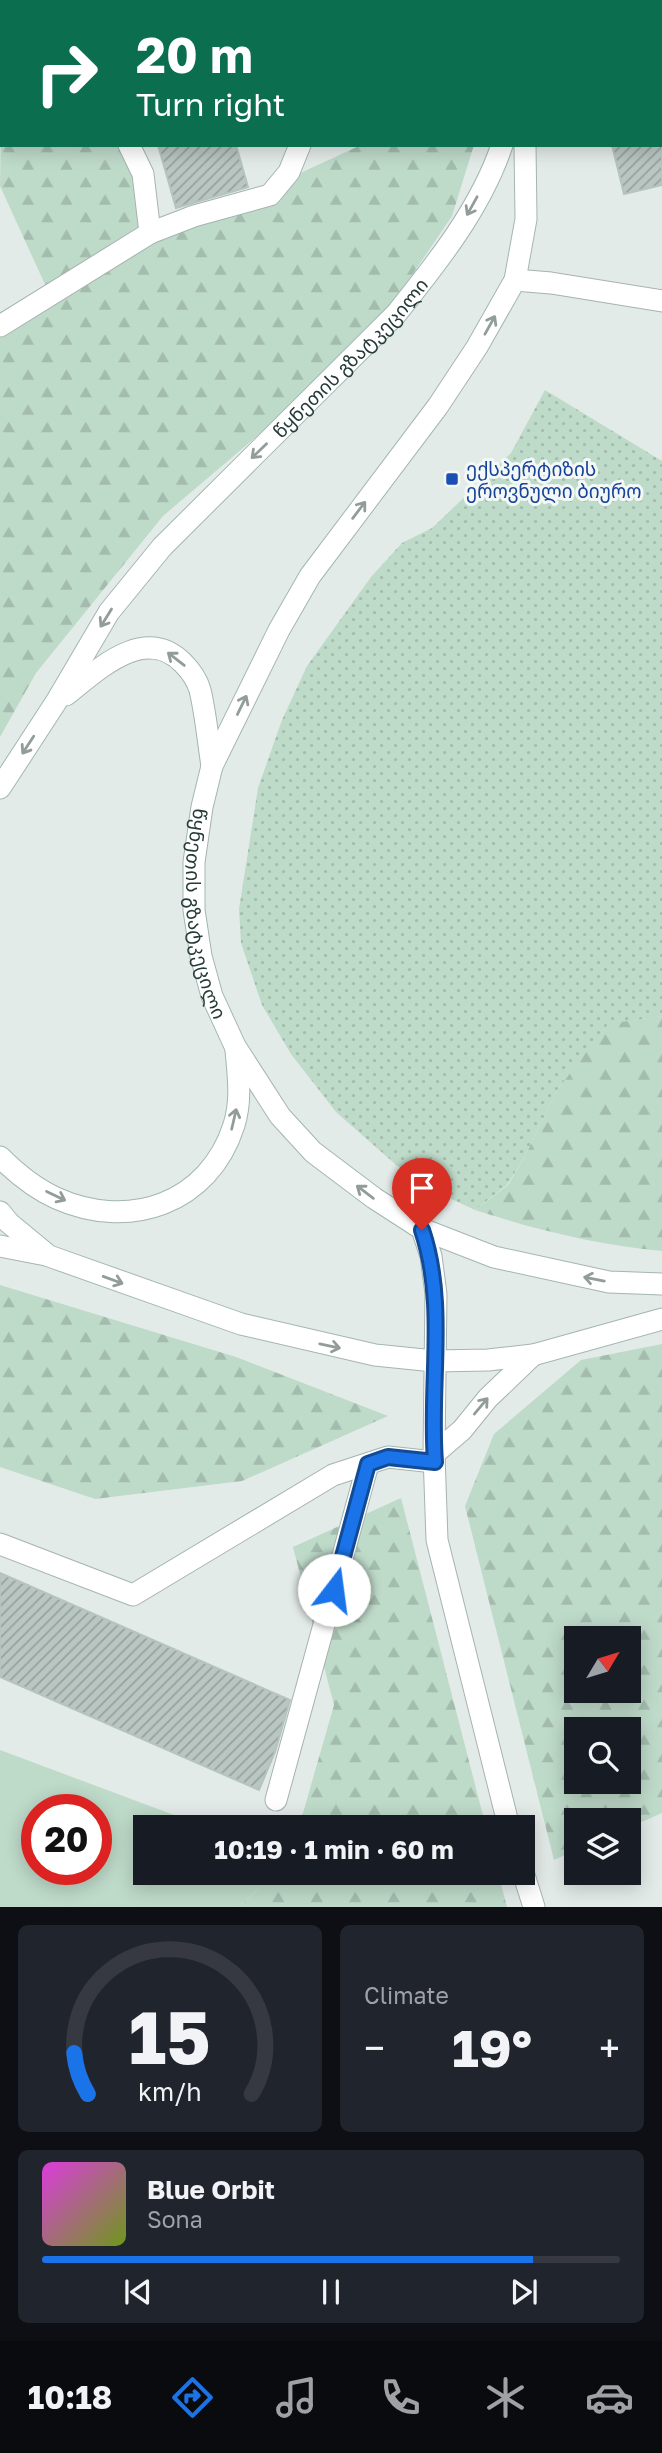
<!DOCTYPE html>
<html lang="en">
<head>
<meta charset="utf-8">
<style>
	:root { --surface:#171b24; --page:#20242c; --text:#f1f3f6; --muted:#9ea1a6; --line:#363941; --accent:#1a73e8 }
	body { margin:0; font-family:"Golos Text","Noto Sans Georgian",sans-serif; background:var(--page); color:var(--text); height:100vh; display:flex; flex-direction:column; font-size:26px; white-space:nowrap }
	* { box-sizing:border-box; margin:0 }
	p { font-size:23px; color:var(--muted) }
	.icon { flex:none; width:38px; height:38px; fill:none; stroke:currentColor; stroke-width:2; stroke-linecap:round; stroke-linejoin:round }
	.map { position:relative; height:1907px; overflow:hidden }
	.side { display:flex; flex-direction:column; gap:18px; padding:18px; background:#0d0f14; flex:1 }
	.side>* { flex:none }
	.banner { position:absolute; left:0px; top:0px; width:663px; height:147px; box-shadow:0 4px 18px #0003; background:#0b6e4f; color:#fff; overflow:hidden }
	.needle { width:46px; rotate:52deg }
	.buttons { position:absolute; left:564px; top:1626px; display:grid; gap:14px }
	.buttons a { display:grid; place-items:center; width:77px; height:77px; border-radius:0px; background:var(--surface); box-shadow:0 4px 18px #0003; font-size:35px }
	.speed { position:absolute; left:21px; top:1794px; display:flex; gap:14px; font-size:35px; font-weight:700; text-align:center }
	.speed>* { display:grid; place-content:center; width:91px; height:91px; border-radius:50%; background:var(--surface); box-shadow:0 4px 18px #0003; line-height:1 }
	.speed .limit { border:10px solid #d22; background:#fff; color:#111 }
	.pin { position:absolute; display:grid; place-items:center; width:60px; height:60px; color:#fff; margin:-72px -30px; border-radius:50% 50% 50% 0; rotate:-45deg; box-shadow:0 0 7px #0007 }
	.pin .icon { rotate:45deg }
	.me { position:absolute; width:77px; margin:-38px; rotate:15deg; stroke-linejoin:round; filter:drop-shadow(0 0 5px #0008) }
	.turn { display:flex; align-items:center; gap:24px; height:147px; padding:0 21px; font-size:32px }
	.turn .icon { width:91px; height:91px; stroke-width:2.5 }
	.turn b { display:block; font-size:49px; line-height:60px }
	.big { font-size:52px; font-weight:700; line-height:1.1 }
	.side .tile { flex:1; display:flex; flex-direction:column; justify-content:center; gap:10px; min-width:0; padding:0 24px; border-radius:10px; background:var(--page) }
	.side .dial { align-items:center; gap:0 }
	.dial svg { height:182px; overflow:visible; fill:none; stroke:var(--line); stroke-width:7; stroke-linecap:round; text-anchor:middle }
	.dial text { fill:var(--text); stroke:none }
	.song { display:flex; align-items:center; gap:21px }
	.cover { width:84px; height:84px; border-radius:10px; background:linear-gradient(135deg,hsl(300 70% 55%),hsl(80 70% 35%)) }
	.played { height:7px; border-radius:4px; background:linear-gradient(90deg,var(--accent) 85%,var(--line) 85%) }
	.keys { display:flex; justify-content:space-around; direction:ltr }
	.heat { display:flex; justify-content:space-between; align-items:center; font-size:38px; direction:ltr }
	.side .tiles { flex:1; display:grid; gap:18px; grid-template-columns:1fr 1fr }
	.tile:last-child { grid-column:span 2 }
	.trip { position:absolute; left:133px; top:1815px; width:402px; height:70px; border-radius:0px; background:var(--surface); box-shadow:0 4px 18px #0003; font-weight:700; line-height:70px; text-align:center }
	.tab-bar { display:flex; height:112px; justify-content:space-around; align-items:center; background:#090b0e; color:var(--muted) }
	.tab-bar .icon { width:49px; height:49px }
	.tab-bar .selected { color:var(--accent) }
	.tab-bar b { font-size:32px; color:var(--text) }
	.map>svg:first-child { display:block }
</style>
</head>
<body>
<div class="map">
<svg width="662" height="1907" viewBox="0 0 662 1907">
	<defs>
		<pattern id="forest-firs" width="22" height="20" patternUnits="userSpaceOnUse" patternTransform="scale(1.75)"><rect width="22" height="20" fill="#bedac9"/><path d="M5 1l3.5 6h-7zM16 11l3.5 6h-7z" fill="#a3bcad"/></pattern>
		<pattern id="park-dots" width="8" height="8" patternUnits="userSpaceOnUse" patternTransform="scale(1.75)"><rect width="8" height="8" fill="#bedac9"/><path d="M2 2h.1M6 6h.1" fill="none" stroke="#a3bcad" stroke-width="1.8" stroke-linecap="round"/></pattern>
		<pattern id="building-hatch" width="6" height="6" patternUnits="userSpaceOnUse" patternTransform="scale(1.75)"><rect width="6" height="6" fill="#b9c6c2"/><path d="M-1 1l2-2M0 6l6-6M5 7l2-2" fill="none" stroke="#96a29e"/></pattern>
	</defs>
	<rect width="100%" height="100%" fill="#e3ebe9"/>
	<path fill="#bedac9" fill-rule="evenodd" d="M0 1750 206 1827H145V1872L275 1873 239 1907H0ZM37 1810H96V1869H37Z"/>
	<g fill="url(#forest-firs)" fill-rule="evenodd">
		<polygon points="2,69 2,145 120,145 166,235 361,145 474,145 452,216 387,312 350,357 163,516 36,673 0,737 0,312 48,291 0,186"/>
		<path d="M662 1016V1251C594 1244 540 1231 475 1210L508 1185 524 1158 557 1090 608 1023Z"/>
		<polygon points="0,1285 236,1357 388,1416 242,1481 95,1499 0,1467"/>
		<path d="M662 1344V1813L628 1828V1820H576V1850L554 1860 465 1506 494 1434 581 1360ZM628 1638V1690H576V1638ZM628 1729V1782H576V1729Z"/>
		<polygon points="401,1498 486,1827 299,1827 334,1705 293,1547"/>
		<polygon points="275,1873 498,1873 507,1907 239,1907"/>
	</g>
	<polygon fill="url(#park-dots)" points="545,390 662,461 662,1016 608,1024 557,1090 524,1158 507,1185 475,1210 428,1188 395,1164 336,1112 291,1054 262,1005 241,943 239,909 258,788 282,720 307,666 371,577 402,543 432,528 511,453"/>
	<g fill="url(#building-hatch)" stroke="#b6c4c0" stroke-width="2">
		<polygon points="158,145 236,145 248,187 176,208"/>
		<polygon points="612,145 662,145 662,185 624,194"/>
		<polygon points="0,1573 290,1700 275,1752 259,1790 0,1677"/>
	</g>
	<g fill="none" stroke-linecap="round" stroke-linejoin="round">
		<g stroke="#a6b3b0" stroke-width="23">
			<g id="lane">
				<polyline points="634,2 638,0"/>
				<polyline points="150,233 194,216 270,195 289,172 300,145"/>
				<polyline points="0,326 150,233 143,174 129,145"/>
				<polyline points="0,1544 133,1595 333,1475 388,1457 434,1462"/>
				<polyline points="276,1800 368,1464"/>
			</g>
		</g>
		<g stroke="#a6b3b0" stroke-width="23">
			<g id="street">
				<polyline points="515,280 551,283 662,301"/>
				<polyline points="422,1229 431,1256 436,1294 434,1454 437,1540 509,1827"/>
				<polyline points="434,1454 462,1430 488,1398 533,1355"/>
				<polyline points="523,1872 534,1907"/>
			</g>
		</g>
		<g stroke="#a3b6b1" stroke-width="23">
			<g id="secondary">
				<polyline points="514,0 515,2"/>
				<path id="s1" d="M525 145 526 219 515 280 477 347 438 406 310 576 279 630 212 766 202 807 194 862V910L201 956 212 996 235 1046 280 1116 313 1152 374 1198 422 1229 494 1257 609 1282 662 1284"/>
				<path d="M66 695C98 670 144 624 183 663 190 670 197 680 200 690 206 715 208 741 212 766"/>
				<path id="s2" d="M0 788 56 702 109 612 162 547 396 314C437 263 481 208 502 145"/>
				<path d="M0 1157C16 1173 36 1189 56 1198 129 1231 209 1204 234 1125 242 1100 238 1074 236 1050"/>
				<polyline points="0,1212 9,1223 49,1256 241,1324 375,1355 434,1361 488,1360 533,1355 662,1319"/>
				<polyline points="0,1246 46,1255"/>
			</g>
		</g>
		<use href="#lane" stroke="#fff" stroke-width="21"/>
		<use href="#street" stroke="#fff" stroke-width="21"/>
		<use href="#secondary" stroke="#fff" stroke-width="21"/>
	</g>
	<defs><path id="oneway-shaft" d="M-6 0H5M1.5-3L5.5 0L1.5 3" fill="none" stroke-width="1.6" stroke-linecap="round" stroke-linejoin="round" transform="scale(1.75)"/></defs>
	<g stroke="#929d9b">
		<use href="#oneway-shaft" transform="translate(472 206) rotate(119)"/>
		<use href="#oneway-shaft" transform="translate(490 325) rotate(-61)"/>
		<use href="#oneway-shaft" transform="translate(259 451) rotate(136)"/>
		<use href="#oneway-shaft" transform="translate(359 510) rotate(-53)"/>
		<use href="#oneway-shaft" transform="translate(106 618) rotate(122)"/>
		<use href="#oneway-shaft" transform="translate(176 659) rotate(-142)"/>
		<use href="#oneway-shaft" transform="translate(242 705) rotate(-64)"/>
		<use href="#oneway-shaft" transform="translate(28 745) rotate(123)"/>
		<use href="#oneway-shaft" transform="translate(234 1119) rotate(-77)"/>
		<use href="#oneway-shaft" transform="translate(365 1192) rotate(-143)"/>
		<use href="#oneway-shaft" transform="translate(56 1196) rotate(26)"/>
		<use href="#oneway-shaft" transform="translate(594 1279) rotate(-169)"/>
		<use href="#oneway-shaft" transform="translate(113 1280) rotate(20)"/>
		<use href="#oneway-shaft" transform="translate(330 1346) rotate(12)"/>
		<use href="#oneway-shaft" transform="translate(481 1406) rotate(-50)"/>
	</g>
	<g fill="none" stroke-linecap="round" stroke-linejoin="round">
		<g stroke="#114b97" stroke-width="18">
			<path id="route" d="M334 1590 368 1464 388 1457 435 1462C429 1384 447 1304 422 1230"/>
		</g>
		<use href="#route" stroke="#1a73e8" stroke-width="12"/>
	</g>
	<rect fill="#1a4fb4" stroke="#f3f8f6" stroke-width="2.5" x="445" y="472" width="14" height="14" rx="3.5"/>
	<g text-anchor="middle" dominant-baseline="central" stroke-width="6" stroke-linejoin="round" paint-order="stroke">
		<g font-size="19" fill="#253b37" stroke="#f3f8f6">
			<text stroke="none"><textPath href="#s2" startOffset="558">წყნეთის გზატკეცილი</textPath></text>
			<text stroke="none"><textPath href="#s1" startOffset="861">წყნეთის გზატკეცილი</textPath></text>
		</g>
		<g font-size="19" fill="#164399" stroke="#f3f8f6" text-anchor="start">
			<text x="466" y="468">ექსპერტიზის<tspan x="466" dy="22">ეროვნული ბიურო</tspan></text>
		</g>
	</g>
</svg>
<div class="buttons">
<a><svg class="needle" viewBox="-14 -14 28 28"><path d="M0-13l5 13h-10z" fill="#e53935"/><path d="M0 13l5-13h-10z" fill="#9ea1a6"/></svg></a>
<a><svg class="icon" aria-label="search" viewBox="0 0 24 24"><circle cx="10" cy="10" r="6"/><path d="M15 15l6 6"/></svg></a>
<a><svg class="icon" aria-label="layers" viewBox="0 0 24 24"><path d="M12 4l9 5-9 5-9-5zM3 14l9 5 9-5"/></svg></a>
</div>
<div class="speed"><div class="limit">20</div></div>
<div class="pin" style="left:422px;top:1230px;background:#d93025"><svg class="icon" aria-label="arrive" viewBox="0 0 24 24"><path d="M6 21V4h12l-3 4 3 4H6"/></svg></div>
<svg class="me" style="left:334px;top:1590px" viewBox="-20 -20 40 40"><circle r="19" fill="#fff"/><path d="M0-13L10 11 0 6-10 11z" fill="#1a73e8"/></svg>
<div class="trip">10:19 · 1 min · 60 m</div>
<div class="banner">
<div class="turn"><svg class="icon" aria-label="right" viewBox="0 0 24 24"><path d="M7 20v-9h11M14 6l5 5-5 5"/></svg><div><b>20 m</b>Turn right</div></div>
</div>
</div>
<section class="side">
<div class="tiles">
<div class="tile dial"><svg viewBox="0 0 100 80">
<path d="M14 69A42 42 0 1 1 86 69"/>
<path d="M14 69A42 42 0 0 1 8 51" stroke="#1a73e8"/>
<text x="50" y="56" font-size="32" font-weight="700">15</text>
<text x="50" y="72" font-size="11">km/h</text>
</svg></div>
<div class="tile"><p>Climate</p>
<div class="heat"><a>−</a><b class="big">19°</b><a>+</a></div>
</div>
<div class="tile">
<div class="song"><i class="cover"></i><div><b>Blue Orbit</b><p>Sona</p></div></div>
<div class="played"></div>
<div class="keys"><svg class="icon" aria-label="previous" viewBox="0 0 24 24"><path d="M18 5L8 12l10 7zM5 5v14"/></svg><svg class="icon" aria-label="pause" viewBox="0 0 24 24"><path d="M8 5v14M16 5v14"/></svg><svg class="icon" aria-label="next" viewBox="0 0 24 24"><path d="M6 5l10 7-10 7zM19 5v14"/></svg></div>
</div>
</div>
</section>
<nav class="tab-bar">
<b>10:18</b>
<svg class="icon selected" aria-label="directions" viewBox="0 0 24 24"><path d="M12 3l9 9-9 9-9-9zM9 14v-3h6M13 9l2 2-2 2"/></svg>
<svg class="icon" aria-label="music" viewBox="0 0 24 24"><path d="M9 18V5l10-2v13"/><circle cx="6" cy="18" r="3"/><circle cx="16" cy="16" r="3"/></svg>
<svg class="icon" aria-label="phone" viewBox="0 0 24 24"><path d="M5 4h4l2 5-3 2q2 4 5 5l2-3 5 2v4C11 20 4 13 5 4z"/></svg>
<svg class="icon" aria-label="climate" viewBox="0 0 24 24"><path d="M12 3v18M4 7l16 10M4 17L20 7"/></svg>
<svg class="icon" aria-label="car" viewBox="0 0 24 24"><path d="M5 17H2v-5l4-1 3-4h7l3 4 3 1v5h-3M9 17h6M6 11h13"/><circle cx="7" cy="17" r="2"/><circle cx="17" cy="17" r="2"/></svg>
</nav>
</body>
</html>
